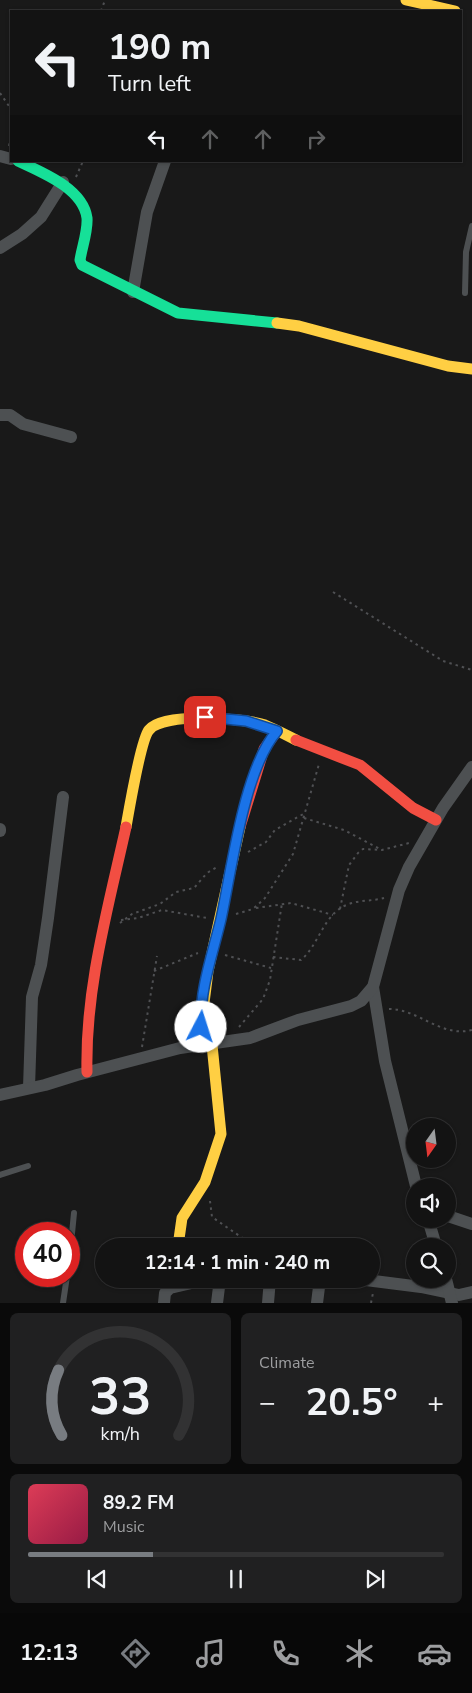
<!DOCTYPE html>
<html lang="en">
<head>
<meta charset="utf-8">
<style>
	:root { --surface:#131313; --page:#202021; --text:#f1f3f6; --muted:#9d9ea0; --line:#323233; --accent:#787c81 }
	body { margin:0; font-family:"Nunito Sans",sans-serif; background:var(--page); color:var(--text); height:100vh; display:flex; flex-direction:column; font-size:19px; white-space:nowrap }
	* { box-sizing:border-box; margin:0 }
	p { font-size:16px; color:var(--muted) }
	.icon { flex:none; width:28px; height:28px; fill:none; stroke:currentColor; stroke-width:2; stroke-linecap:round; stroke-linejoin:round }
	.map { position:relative; height:1303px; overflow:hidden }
	.panel { display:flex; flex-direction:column; gap:10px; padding:10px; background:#0a0a0a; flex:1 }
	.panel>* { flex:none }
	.guide { position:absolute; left:10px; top:10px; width:452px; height:152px; border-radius:0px; box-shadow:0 1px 4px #0004,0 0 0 1px var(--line); background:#131313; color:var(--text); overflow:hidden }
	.needle { width:32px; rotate:194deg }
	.buttons { position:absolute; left:406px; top:1118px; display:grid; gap:10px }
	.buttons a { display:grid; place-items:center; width:50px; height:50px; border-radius:50%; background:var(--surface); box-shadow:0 1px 4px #0004,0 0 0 1px var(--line); font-size:25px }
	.speed { position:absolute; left:15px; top:1222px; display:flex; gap:10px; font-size:25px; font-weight:700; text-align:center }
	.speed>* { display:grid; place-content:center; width:65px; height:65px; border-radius:50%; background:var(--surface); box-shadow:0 1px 4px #0004,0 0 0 1px var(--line); line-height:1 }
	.speed .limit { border:8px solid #d22; background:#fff; color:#111 }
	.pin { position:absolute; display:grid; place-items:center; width:42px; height:42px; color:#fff; margin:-21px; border-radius:10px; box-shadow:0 2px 8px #0006 }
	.me { position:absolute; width:55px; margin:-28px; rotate:5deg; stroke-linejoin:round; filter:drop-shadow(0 0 4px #0008) }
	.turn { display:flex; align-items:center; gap:18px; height:105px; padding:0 15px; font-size:22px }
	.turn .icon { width:65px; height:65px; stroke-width:2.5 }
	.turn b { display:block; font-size:35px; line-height:42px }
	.lanes { display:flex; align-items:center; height:48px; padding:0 15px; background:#0003; justify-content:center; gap:25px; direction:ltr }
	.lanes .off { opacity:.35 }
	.big { font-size:38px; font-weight:700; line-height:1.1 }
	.panel .widget { flex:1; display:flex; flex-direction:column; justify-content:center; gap:8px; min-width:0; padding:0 18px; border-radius:8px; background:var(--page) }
	.panel .dial { align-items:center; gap:0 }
	.dial svg { height:130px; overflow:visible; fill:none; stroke:var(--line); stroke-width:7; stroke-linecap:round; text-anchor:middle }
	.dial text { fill:var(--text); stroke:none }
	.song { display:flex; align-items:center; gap:15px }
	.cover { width:60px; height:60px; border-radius:8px; background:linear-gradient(135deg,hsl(350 70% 55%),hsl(340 70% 35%)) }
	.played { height:5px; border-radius:2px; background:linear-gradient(90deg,var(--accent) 30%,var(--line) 30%) }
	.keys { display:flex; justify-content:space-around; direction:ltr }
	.heat { display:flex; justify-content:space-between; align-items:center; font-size:28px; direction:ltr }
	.panel .tiles { flex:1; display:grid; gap:10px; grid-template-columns:1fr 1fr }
	.widget:last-child { grid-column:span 2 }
	.trip { position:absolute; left:95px; top:1238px; width:285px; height:50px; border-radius:25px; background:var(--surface); box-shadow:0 1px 4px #0004,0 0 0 1px var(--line); font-weight:700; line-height:50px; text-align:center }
	.tab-bar { display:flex; height:80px; justify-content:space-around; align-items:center; background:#080808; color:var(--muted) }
	.tab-bar .icon { width:35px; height:35px }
	.tab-bar .on { color:var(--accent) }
	.tab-bar b { font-size:22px; color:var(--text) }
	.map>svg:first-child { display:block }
</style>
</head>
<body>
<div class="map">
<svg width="472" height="1303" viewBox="0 0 472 1303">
	<rect width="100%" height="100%" fill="#191919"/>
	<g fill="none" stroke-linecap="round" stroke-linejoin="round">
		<g stroke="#4f5053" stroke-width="2" stroke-dasharray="2.5 4" stroke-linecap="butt">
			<polyline points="101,11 105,0"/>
			<polyline points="0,93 11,109"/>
			<polyline points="9,146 11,135"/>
			<polyline points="76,177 83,161"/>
			<polyline points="333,592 443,661 472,670"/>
			<polyline points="304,818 344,830 380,849"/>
			<polyline points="248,852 266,842 275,830 305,813"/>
			<polyline points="256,908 291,903 333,915"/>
			<polyline points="340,909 349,865 358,853 363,849 382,850 409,843"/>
			<polyline points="236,914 253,909 265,898 293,854 319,764"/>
			<polyline points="121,920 138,918 162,910 207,918"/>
			<polyline points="120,923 132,914 160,904 176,892 194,888 207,873 217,867"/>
			<polyline points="225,955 271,968"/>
			<path d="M273 957 301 960C320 944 323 913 349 904 360 900 373 901 384 898"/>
			<polyline points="154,971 198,953"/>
			<path d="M389 1009C419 1009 441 1038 472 1030"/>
			<polyline points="239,1027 263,999 270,980 282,903"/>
			<polyline points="142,1047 157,956"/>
			<polyline points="210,1201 212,1217 254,1246"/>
			<polyline points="371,1303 373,1293"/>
		</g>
		<g stroke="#4d5052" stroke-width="6">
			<polyline points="465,293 466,252 472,226"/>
			<polyline points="0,1175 28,1166"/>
			<polyline points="69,1264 74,1213"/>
			<polyline points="63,1303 67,1276"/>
		</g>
		<g stroke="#4d5052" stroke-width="12">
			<polyline points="0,156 11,159"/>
			<polyline points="0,248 22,234 41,217 63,182"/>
			<polyline points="133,292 147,212 165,161"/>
			<polyline points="0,415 10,415 23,424 71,437"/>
			<polyline points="0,831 0,829"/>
			<polyline points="373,987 385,1061 416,1186"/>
			<polyline points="29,1088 32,997 41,965 48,918 63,797"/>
			<polyline points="0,1095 45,1085 77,1075 180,1048 250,1038 298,1020 351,1006 361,1001 373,987 399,890 409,867 443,808 472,767"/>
			<polyline points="448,1216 472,1224"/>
			<polyline points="428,1219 436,1246"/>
			<polyline points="358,1279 421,1287 459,1295 472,1292"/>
			<polyline points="446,1279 452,1303"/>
			<polyline points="164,1303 165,1293 170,1288 209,1279"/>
			<polyline points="217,1303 220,1279"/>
			<polyline points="268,1303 270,1279"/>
			<polyline points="317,1303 320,1279"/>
		</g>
		<path stroke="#16e098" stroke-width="11" d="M18 161C41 172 83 188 87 218 88 231 82 247 80 260L82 265 178 313 277 323"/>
		<g stroke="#ffcf43" stroke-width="11">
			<polyline points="406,0 455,11"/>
			<polyline points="277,323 299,326 448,366 472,369"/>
			<path d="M126 827C129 810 141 739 149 730 163 712 244 718 265 725 275 729 286 735 296 740"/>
			<polyline points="178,1246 182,1218 205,1182 221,1134 212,1045 201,1027 208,971 240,827"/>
		</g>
		<g stroke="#f24e42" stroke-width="11">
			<polyline points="296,740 360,765 413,808 436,820"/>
			<polyline points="240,827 264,749 277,731"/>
			<path d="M87 1072C85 989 108 908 126 827"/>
		</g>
	</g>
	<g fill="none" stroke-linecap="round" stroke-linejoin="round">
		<g stroke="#114b97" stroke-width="12">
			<path id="route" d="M201 1027C199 991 213 953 221 919 232 868 244 769 277 731L246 721 205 717"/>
		</g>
		<use href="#route" stroke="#1a73e8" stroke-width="9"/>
	</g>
</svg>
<div class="buttons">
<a><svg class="needle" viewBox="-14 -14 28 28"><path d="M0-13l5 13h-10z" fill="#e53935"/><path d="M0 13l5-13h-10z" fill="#9d9ea0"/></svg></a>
<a><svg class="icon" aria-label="sound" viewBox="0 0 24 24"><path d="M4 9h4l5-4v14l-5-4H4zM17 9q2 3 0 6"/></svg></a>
<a><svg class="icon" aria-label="search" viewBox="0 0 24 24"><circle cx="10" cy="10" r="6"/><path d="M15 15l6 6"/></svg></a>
</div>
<div class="speed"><div class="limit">40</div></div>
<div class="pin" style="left:205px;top:717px;background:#d93025"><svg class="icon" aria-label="arrive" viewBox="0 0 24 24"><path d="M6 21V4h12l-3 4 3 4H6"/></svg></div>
<svg class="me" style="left:201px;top:1027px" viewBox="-20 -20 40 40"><circle r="19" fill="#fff"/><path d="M0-13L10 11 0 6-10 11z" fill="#1a73e8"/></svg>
<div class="trip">12:14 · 1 min · 240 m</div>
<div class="guide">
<div class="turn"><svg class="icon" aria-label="left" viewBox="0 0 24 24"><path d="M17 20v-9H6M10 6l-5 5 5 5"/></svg><div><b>190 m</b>Turn left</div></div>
<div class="lanes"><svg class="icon" aria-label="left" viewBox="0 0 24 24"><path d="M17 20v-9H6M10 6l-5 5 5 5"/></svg><svg class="icon off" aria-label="ahead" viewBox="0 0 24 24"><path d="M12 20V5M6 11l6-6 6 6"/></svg><svg class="icon off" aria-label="ahead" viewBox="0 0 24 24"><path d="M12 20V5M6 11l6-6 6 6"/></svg><svg class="icon off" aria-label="right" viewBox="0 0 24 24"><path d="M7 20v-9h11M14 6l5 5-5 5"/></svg></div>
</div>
</div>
<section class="panel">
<div class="tiles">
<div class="widget dial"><svg viewBox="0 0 100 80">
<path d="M14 69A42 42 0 1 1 86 69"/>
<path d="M14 69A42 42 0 0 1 12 29" stroke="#787c81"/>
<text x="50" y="56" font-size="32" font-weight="700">33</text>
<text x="50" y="72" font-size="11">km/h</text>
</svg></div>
<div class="widget"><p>Climate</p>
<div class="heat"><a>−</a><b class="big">20.5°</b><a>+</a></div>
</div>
<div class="widget">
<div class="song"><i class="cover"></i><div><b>89.2 FM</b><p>Music</p></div></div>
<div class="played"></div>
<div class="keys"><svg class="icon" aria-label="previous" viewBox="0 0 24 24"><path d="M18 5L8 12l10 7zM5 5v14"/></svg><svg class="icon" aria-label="pause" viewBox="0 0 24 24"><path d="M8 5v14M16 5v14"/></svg><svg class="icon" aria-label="next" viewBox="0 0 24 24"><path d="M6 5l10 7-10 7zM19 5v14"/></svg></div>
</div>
</div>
</section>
<nav class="tab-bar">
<b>12:13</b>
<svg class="icon on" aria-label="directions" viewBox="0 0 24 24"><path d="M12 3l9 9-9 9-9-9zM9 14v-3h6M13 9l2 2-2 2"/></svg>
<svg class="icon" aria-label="music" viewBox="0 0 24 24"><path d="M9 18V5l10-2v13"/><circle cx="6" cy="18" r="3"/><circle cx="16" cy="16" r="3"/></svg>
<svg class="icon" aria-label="phone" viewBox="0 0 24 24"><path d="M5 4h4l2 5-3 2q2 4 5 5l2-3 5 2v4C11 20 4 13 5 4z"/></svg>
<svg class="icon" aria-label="climate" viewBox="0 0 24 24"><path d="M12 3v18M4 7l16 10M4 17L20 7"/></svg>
<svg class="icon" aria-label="car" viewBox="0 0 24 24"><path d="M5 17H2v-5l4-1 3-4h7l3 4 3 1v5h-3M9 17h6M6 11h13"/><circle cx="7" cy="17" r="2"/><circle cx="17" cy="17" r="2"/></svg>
</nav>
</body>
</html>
